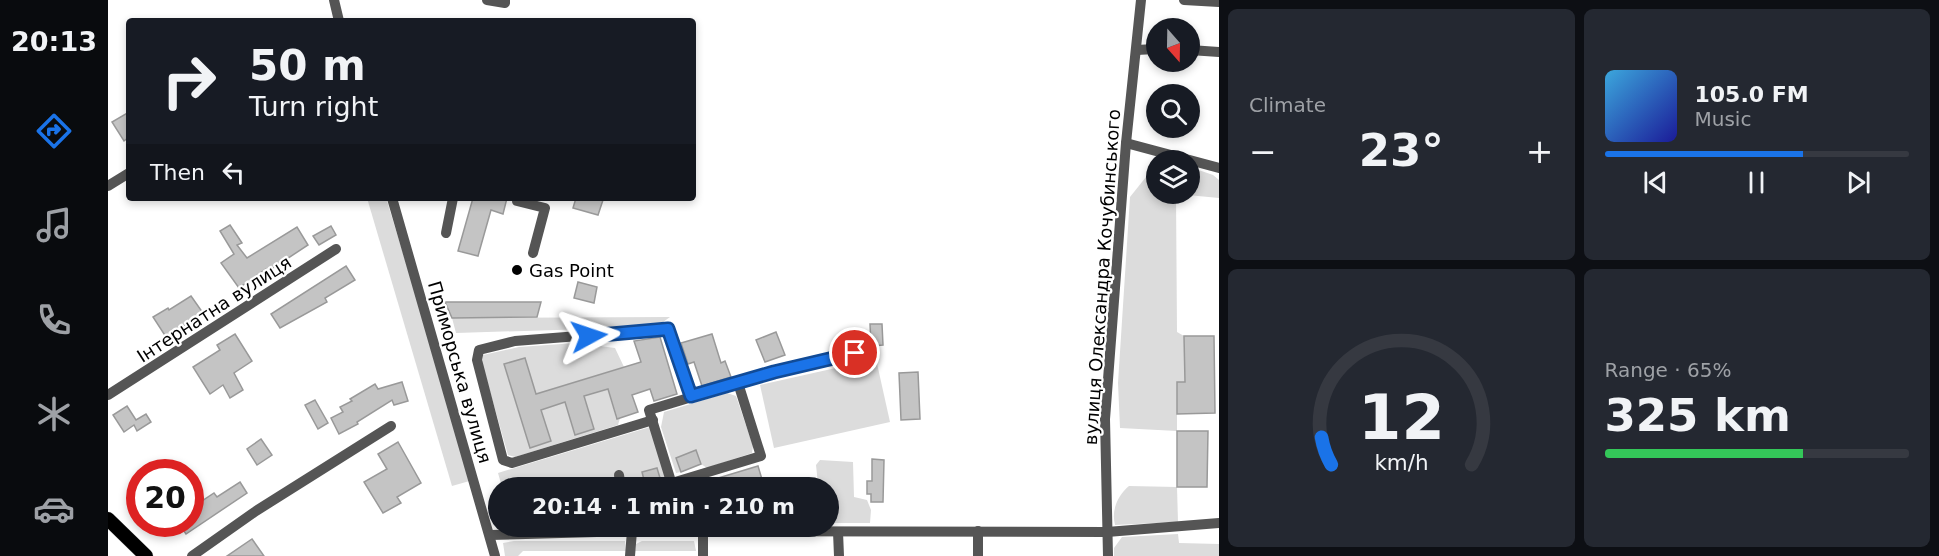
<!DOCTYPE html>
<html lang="en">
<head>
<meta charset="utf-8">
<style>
	:root { --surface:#171b24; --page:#242831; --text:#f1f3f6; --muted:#9ea1a6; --line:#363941; --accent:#1a73e8 }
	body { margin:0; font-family:"DejaVu Sans",sans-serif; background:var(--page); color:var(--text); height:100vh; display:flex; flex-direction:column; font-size:22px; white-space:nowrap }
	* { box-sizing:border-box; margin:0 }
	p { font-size:20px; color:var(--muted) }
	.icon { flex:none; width:33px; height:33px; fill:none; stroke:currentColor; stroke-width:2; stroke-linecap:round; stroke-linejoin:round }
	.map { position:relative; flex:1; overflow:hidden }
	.panel { display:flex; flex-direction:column; gap:9px; padding:9px; background:#0d0f14; width:720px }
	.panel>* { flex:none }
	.banner { position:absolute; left:18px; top:18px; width:570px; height:183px; border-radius:6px; box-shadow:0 3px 9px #0003; background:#171b24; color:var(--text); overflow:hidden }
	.needle { width:39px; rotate:160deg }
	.tools { position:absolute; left:1038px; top:18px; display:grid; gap:12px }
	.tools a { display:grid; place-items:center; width:54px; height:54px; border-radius:50%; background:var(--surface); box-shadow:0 3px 9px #0003; font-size:30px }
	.speed { position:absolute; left:18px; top:459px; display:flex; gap:12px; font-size:30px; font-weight:700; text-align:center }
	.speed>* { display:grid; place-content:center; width:78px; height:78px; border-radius:50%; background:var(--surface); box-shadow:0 3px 9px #0003; line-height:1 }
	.speed .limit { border:9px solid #d22; background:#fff; color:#111 }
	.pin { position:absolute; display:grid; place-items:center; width:51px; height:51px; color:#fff; margin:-26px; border:3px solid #fff; border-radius:50%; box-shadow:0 2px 6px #0007 }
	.me { position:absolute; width:66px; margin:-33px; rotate:85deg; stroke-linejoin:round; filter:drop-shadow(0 0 4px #0008) }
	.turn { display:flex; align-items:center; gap:21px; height:126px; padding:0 24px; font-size:27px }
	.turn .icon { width:78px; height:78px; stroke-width:2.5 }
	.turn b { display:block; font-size:42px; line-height:51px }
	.then { display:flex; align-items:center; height:57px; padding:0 24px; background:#0003; gap:12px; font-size:22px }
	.big { font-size:45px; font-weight:600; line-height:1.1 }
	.panel .tile { flex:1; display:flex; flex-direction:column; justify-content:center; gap:9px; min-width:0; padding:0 21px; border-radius:9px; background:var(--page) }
	.panel .dial { align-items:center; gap:0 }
	.dial svg { height:156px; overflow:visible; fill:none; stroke:var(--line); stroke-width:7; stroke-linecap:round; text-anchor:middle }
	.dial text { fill:var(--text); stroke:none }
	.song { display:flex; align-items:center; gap:18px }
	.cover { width:72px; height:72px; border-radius:9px; background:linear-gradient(135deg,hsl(200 70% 55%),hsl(240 70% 35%)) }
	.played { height:6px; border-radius:3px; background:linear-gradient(90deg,var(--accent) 65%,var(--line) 65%) }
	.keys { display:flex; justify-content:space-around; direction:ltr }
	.heat { display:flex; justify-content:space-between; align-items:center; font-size:33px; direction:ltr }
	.charge { height:9px; border-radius:4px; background:linear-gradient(90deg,#34c759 65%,var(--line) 0) }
	.panel .tiles { flex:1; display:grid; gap:9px; grid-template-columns:repeat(2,1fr) }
	.trip { position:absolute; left:380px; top:477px; width:351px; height:60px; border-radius:30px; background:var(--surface); box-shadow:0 3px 9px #0003; font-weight:600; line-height:60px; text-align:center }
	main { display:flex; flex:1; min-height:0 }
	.menu { display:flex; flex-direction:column; width:108px; justify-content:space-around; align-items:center; background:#090b0e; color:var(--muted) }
	.menu .icon { width:42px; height:42px }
	.menu .current { color:var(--accent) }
	.menu b { font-size:27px; color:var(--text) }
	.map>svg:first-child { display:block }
</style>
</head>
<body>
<main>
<nav class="menu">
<b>20:13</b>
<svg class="icon current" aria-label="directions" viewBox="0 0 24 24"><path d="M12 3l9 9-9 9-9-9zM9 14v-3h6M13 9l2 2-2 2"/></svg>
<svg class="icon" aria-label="music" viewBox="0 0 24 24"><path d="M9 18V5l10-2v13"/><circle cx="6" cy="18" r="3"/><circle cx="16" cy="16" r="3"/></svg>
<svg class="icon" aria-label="phone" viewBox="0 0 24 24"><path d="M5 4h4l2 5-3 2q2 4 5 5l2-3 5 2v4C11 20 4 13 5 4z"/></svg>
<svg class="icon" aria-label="climate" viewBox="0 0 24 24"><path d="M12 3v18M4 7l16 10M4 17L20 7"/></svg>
<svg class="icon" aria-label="car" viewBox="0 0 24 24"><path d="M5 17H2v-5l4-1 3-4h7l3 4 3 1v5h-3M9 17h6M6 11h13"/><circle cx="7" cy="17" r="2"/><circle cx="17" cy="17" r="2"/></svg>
</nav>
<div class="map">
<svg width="1111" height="556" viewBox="0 0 1111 556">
	<rect width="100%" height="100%" fill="#fff"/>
	<g fill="#dcdcdc">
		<polygon points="1046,167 1048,167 1048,194 1068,194 1069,332 1076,336 1077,382 1069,383 1069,431 1012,428 1010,383 1022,197"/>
		<polygon points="1082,167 1105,175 1111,180 1111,198 1069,194 1082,194"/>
		<polygon points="259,198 278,198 365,480 344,486"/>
		<polygon points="562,317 551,325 514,328 348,333 344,318"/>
		<polygon points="468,343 507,348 516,367 428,394 396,365 422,448 443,441 433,410 457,402 467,434 485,429 476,396 500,389 508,418 512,418 510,425 407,457 400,455 374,363 375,355 411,347"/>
		<polygon points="768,359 782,422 666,448 652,385"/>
		<polygon points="619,393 628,396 645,446 644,453 599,468 593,464 588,450 568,458 573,472 568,473 553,427 556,412"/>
		<polygon points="542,427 561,487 394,487 390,473"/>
		<polygon points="712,460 745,462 746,497 759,500 763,510 762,523 720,523 720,488 708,487 710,484 708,465"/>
		<path d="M1021 486 1069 487 1070 522 1007 525C1003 510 1010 495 1021 486Z"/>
		<polygon points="1070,534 1071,543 1111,544 1111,556 1006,556 1006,548 1014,537"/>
		<polygon points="406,541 517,541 518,551 415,551 410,556 397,556 395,543"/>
		<polygon points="534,541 586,541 588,551 527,551 528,544"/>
	</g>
	<g fill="#c4c4c4" stroke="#999" stroke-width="1.5">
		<polygon points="21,112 21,137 16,141 4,122"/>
		<polygon points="365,198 399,198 395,214 383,210 370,256 350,251"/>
		<polygon points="468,198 495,200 490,215 465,208"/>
		<polygon points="122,225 134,243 129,245 139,258 189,227 200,245 159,272 158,269 131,288 113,263 126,254 112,231"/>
		<polygon points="223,226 228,235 211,245 205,236"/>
		<polygon points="238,266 247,280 217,298 219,302 172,328 163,314"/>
		<polygon points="470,282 489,287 486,303 466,298"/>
		<polygon points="83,296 95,313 58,337 45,317 60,308 61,310"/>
		<polygon points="337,302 433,302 429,317 344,318"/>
		<polygon points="762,324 774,324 775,345 763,346"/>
		<polygon points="668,332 677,355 657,362 648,340"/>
		<polygon points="127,334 144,361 126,373 135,390 122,398 115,385 102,394 85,367 112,350 109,345"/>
		<polygon points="604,334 613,363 617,361 623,377 594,386 586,362 580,364 573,343"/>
		<polygon points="1076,336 1106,336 1107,413 1069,414 1069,382 1077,382"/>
		<polygon points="552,337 569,394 546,401 542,389 524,395 530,412 509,419 500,389 476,396 486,429 467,435 457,402 433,410 443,441 422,448 396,364 417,358 428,394 533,362 526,341"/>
		<polygon points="810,372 812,419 793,420 791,373"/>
		<polygon points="294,382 300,401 286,405 284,400 249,422 250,424 231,434 223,418 235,412 232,407 244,401 242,399 267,384 270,389"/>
		<polygon points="207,400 220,423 210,429 197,405"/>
		<polygon points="19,406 28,420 38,414 43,422 29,431 26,425 16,432 5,415"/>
		<polygon points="1069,431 1100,431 1099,487 1069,487"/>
		<polygon points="153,439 164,455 149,465 139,449"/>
		<polygon points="290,442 313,483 289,497 293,503 275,513 256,482 279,469 270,454"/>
		<polygon points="588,450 593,464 573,472 568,458"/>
		<polygon points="764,459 776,460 775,502 763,502 763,494 759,494 759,481 764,481"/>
		<polygon points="650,466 656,486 651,488 587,488 587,485"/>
		<polygon points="549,468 555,488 538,488 534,472"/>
		<polygon points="132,482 139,493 78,534 71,524 82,524 82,509 106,493 109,497"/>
		<polygon points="144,539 156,556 119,556"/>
	</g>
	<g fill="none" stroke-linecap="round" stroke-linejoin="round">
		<g stroke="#dbdbdb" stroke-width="15">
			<polyline id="major" points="0,519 38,556"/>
		</g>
		<g stroke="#555" stroke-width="10">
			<polyline points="226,0 231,21"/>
			<polyline points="379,0 397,3 397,0"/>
			<polyline points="1076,0 1111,2"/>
			<polyline points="1028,50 1048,49"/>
			<polyline points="1082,50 1111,52"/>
			<polyline points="1018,143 1111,168"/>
			<polyline points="0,186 21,173"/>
			<polyline points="284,198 387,556"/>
			<polyline points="409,198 409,201 437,208 425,253"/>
			<polyline points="338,233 345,198"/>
			<polyline points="0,395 228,249"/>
			<polyline points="545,420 404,463 395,460 369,360 371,350 407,341 560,329 583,396"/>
			<polyline points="511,475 513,488"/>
			<polyline points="564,483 653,456 630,383"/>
			<polyline points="565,488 541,410 666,372 747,353"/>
			<polyline points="595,532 595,556"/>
			<polyline points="730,532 731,556"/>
			<polyline points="382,535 524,531 999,532 1111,523"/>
			<polyline points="84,556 148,511 283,426"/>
			<polyline points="522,556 524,531"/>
			<polyline points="870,556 870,531"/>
			<polyline points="1000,556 997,419 1018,143 1033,0"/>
		</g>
		<use href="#major" stroke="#000" stroke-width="14"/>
	</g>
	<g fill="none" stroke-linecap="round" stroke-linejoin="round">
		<g stroke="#114b97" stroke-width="15">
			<polyline id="route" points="481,336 560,329 583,396 666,372 747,353"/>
		</g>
		<use href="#route" stroke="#1a73e8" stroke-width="10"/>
	</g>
	<circle fill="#000" stroke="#fff" stroke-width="2" cx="409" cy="270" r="6"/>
	<g text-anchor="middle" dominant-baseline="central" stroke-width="4.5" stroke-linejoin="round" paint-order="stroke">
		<g font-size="18" fill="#000" stroke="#fff" text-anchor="start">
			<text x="421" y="270">Gas Point</text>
		</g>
		<g font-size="18" fill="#000" stroke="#fff">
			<text transform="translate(994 277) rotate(-86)">вулиця Олександра Кочубинського</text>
			<text transform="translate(106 309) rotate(-33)">Інтернатна вулиця</text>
			<text transform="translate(352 372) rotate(74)">Приморська вулиця</text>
		</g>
	</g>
</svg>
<div class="tools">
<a><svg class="needle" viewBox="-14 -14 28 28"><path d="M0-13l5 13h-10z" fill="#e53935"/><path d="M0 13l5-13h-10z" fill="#9ea1a6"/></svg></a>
<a><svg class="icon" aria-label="search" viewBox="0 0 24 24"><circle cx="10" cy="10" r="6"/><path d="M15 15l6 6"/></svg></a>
<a><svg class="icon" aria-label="layers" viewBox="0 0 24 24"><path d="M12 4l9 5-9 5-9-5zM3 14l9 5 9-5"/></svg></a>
</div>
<div class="speed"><div class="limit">20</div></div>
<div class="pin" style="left:747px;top:353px;background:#d93025"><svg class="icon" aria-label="arrive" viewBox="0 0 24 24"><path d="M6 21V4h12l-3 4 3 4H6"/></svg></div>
<svg class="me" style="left:481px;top:336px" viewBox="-20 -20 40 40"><path d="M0-17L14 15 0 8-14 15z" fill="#1a73e8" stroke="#fff" stroke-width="4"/></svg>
<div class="trip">20:14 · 1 min · 210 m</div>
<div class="banner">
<div class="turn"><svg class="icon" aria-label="right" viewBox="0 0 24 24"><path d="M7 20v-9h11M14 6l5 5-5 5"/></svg><div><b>50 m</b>Turn right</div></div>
<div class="then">Then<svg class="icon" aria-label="left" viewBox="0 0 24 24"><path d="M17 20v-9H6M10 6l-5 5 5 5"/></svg></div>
</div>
</div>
<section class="panel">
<div class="tiles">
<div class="tile"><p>Climate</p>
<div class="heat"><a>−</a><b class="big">23°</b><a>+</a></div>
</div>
<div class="tile">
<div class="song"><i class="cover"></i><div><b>105.0 FM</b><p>Music</p></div></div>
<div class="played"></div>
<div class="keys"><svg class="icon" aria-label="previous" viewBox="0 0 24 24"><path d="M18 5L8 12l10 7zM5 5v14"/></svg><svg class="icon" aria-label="pause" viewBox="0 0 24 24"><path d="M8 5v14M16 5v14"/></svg><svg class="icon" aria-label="next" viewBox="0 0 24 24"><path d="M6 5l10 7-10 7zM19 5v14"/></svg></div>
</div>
<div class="tile dial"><svg viewBox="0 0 100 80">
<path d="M14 69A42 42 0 1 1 86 69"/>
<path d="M14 69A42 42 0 0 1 9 55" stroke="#1a73e8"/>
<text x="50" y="56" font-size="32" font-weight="700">12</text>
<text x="50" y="72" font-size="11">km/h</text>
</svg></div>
<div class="tile"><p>Range · 65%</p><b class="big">325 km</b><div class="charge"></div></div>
</div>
</section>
</main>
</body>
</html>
